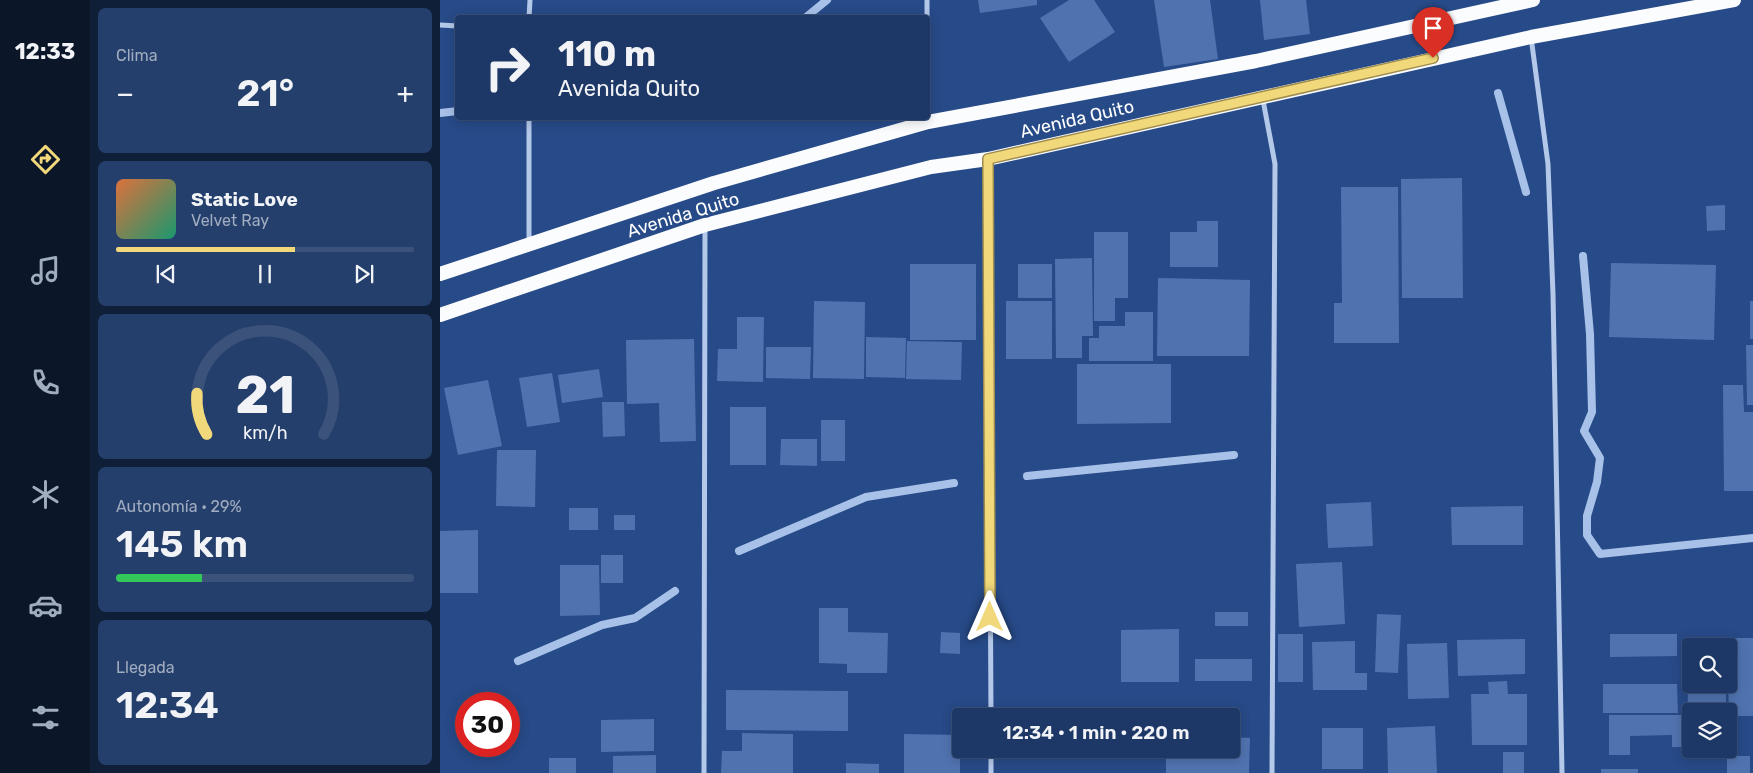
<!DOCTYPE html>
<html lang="es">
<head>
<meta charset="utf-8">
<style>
	:root { --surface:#1d3866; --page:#253f6c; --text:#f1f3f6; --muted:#a0acbf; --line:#3b527a; --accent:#f1d87a }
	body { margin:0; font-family:Rubik,sans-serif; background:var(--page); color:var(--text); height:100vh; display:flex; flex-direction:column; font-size:19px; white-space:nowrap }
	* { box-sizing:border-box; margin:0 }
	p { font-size:16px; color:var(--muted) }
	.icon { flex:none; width:28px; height:28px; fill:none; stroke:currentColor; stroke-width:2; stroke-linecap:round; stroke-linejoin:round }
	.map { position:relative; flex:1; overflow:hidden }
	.drawer { display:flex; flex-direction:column; gap:8px; padding:8px; background:#101f38; width:350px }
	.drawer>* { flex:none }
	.hud { position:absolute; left:15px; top:15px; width:475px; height:105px; border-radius:5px; box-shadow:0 2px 12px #0003,0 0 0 1px var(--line); background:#1d3866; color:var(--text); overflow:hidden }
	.tools { position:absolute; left:1242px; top:638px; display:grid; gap:10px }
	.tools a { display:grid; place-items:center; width:55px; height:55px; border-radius:5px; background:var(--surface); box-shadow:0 2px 12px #0003,0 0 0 1px var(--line); font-size:25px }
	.speed { position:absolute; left:15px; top:692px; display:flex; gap:10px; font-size:25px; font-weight:700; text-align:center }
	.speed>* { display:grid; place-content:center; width:65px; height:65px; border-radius:50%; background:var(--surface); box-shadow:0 2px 12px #0003,0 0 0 1px var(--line); line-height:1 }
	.speed .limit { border:8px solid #d22; background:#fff; color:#111 }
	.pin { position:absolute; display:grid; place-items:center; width:42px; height:42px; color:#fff; margin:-51px -21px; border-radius:50% 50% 50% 0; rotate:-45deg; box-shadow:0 0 5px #0007 }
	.pin .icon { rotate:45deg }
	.me { position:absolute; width:55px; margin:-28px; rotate:0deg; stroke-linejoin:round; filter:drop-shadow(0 0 4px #0008) }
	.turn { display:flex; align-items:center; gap:18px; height:105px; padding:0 20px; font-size:22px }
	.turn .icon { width:65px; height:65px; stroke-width:2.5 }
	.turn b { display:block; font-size:35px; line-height:42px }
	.big { font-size:38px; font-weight:600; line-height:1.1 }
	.drawer .card { flex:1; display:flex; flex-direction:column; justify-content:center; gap:8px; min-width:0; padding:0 18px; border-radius:8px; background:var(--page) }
	.drawer .dial { align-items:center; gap:0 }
	.dial svg { height:130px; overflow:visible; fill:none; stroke:var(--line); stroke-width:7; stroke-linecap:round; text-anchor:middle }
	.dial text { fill:var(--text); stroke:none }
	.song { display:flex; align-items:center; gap:15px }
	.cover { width:60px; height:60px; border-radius:8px; background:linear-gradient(135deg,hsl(20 70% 55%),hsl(160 70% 35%)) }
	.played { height:5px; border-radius:2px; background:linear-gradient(90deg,var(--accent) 60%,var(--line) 60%) }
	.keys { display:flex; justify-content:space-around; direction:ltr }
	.heat { display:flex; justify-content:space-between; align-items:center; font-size:28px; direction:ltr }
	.charge { height:8px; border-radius:4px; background:linear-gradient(90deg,#34c759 29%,var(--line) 0) }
	.trip { position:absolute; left:512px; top:708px; width:288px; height:50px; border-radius:5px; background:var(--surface); box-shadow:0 2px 12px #0003,0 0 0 1px var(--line); font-weight:600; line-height:50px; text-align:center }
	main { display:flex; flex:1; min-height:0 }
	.tab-bar { display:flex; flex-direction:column; width:90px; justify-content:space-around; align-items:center; background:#0c1629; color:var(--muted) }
	.tab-bar .icon { width:35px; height:35px }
	.tab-bar .current { color:var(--accent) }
	.tab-bar b { font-size:22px; color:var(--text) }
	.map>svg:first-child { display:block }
</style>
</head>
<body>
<main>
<nav class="tab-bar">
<b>12:33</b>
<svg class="icon current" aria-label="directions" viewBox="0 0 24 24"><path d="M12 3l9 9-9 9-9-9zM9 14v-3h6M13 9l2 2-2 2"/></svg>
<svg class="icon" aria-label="music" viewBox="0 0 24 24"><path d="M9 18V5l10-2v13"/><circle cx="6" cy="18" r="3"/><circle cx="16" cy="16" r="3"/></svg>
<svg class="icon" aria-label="phone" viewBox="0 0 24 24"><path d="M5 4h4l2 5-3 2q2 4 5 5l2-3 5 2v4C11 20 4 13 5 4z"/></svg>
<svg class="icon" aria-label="climate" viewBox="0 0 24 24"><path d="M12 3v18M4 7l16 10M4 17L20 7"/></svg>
<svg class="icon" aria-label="car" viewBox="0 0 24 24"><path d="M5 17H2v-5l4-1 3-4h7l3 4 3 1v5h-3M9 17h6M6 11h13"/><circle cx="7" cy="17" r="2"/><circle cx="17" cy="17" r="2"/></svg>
<svg class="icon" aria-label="filters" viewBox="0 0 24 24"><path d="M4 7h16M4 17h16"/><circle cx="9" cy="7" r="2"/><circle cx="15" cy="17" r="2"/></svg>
</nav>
<section class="drawer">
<div class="card"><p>Clima</p>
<div class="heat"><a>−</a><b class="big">21°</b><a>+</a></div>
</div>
<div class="card">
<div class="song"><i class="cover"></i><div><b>Static Love</b><p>Velvet Ray</p></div></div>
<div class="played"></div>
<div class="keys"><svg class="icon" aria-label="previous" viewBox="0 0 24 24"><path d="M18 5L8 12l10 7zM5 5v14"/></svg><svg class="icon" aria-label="pause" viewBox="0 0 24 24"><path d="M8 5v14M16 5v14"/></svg><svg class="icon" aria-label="next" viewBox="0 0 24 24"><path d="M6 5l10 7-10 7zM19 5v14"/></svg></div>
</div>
<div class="card dial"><svg viewBox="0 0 100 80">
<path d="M14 69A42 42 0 1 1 86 69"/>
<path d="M14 69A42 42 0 0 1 8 44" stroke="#f1d87a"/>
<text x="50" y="56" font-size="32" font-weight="700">21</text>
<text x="50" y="72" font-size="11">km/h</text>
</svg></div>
<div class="card"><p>Autonomía · 29%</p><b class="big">145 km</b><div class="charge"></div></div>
<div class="card"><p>Llegada</p><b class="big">12:34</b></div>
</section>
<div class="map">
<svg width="1313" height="773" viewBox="0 0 1313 773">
	<rect width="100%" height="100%" fill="#274a88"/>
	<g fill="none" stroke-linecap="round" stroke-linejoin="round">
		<g stroke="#a8c1e9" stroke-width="8">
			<polyline points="365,18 387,0"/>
			<polyline points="1058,93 1086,192"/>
			<polyline points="0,113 18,111"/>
			<polyline points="1143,256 1150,334 1152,412 1144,431 1160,458 1157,482 1147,516 1147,535 1160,554 1313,538"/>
			<polyline points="587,476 794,455"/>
			<polyline points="299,551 426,497 514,483"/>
			<polyline points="78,661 162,625 195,618 235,591"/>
		</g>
	</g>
	<g fill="#5073b0">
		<polygon points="538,0 597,0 597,5 540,13"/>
		<polygon points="629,0 654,0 675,32 629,62 600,18"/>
		<polygon points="714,0 770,0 778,59 724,67"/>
		<polygon points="820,0 866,0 870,34 824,40"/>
		<polygon points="1022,178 1023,298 962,298 961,179"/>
		<polygon points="901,187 958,187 959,343 894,343 894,303 902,303"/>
		<polygon points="1285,205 1285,230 1267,231 1266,206"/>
		<polygon points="757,221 778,221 778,267 730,267 730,232 757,232"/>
		<polygon points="654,232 688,232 688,298 675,298 675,321 654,321"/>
		<polygon points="652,258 653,336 642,336 642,358 616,358 615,259"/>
		<polygon points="1171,263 1276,265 1274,340 1169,337"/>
		<rect x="470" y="264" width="66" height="76"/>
		<rect x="578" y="264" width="34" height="34"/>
		<polygon points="718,278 810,280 809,356 717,356"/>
		<polygon points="374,301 425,302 424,379 373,378"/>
		<rect x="566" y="301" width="46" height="58"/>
		<rect x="1310" y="301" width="3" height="38"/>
		<polygon points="685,312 713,312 713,361 649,361 649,338 659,338 659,326 685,326"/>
		<polygon points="297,317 324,317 323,382 277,381 278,349 297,349"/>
		<polygon points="426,337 466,338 465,378 426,377"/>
		<polygon points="254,339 256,441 220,442 219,403 187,404 186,340"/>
		<polygon points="467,341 522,342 521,380 466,379"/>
		<polygon points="1306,345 1313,345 1313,405 1307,405"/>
		<polygon points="326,347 371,347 370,379 326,378"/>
		<polygon points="637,364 731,364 731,423 637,424"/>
		<polygon points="159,369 163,397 122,403 118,375"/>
		<polygon points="112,373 120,422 87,427 79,378"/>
		<polygon points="48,380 62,446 18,455 4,388"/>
		<polygon points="1283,385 1303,385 1304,412 1313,412 1313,491 1284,491"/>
		<polygon points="162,402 184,402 185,436 163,437"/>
		<rect x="290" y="407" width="36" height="58"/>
		<rect x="381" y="420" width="24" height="41"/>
		<polygon points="341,439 377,439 377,466 340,465"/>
		<polygon points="57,450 96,450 95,507 56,506"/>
		<polygon points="931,502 933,546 888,548 886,504"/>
		<polygon points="1083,506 1083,545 1012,545 1011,507"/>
		<rect x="129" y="508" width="29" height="22"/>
		<rect x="174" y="515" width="21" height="15"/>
		<polygon points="38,530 38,593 0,593 0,531"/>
		<rect x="161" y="555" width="22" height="28"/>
		<polygon points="902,562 905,624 859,627 856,564"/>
		<polygon points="120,565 159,565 160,615 120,616"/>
		<polygon points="379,608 408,608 408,632 448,633 447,673 407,673 407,664 379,663"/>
		<rect x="775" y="612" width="33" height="14"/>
		<polygon points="937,614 961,615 958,673 935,672"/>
		<polygon points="739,629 739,682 681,682 681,630"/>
		<polygon points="501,632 520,633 520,654 500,653"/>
		<rect x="838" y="634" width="25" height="48"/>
		<polygon points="1170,634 1237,634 1237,656 1170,657"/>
		<polygon points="1287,638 1313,638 1313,716 1289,716"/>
		<polygon points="1085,639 1085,674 1018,676 1017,640"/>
		<polygon points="1247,640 1286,640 1286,646 1251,646 1251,684 1286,684 1286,711 1251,711 1251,747 1232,747 1232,735 1190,736 1190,755 1169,755 1169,715 1248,715"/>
		<polygon points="915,641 915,673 927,673 927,690 873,690 872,642"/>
		<polygon points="1007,643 1009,698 968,699 967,644"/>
		<rect x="755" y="659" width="57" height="22"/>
		<polygon points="1067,681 1068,694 1087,694 1087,745 1032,745 1031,694 1049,694 1048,682"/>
		<polygon points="1163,684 1237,684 1238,713 1163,713"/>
		<polygon points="286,690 408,691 408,731 286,730"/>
		<polygon points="214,719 214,751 161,752 161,720"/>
		<polygon points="995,726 997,773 948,773 947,728"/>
		<rect x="882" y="728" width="41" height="41"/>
		<polygon points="302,733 353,734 353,773 281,773 282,751 302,751"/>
		<polygon points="464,734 520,735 520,773 464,773"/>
		<polygon points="791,737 810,738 809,773 726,773 726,749 791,749"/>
		<rect x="1260" y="749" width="23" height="5"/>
		<rect x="1063" y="752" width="21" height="21"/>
		<polygon points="216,755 216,773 173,773 173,756"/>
		<rect x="1287" y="756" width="23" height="17"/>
		<rect x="109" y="758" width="27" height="15"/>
		<polygon points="406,763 439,764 439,773 406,773"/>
		<rect x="1161" y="769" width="37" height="4"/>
	</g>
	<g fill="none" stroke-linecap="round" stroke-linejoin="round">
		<g stroke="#b4c8e9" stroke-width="5">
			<polyline points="487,0 487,18"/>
			<polyline points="89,18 90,0"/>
			<polyline points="488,21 488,122"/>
			<polyline points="0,25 18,26"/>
			<polyline points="1091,37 1108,164 1113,294 1122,773"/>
			<polyline points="823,100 835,164 832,773"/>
			<polyline points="89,118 89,242"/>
			<polyline points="548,159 551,716"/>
			<polyline points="551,749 551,773"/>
			<polyline points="264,773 265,226"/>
		</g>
		<g stroke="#fbfcfe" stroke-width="14">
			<polyline points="0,274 274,183 488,122 816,61 1093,0"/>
			<polyline points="0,315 265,225 491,167 548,159 1091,37 1294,0"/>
		</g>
	</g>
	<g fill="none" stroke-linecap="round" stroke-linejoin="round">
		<g stroke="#9d8c4f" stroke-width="12">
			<polyline id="route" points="550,617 548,159 993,58"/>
		</g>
		<use href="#route" stroke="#f1d87a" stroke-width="9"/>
	</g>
	<g text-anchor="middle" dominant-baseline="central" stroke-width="5" stroke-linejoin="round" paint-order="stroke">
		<g font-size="18" fill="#fff" stroke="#274a88">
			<text transform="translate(637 119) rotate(-13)">Avenida Quito</text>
			<text transform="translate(243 215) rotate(-17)">Avenida Quito</text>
		</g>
	</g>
</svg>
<div class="tools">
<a><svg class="icon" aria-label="search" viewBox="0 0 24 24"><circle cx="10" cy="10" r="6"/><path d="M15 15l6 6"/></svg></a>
<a><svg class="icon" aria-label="layers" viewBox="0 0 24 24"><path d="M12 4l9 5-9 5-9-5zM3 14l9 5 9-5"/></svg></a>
</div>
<div class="speed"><div class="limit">30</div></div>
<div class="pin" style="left:993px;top:58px;background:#d93025"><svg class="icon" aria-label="arrive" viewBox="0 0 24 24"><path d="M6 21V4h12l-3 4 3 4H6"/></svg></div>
<svg class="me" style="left:550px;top:617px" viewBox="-20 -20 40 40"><path d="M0-17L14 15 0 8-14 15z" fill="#f1d87a" stroke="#fff" stroke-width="4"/></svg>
<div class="trip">12:34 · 1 min · 220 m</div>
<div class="hud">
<div class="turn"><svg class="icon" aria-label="right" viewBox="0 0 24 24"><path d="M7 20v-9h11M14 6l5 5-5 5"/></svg><div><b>110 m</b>Avenida Quito</div></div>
</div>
</div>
</main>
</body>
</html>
